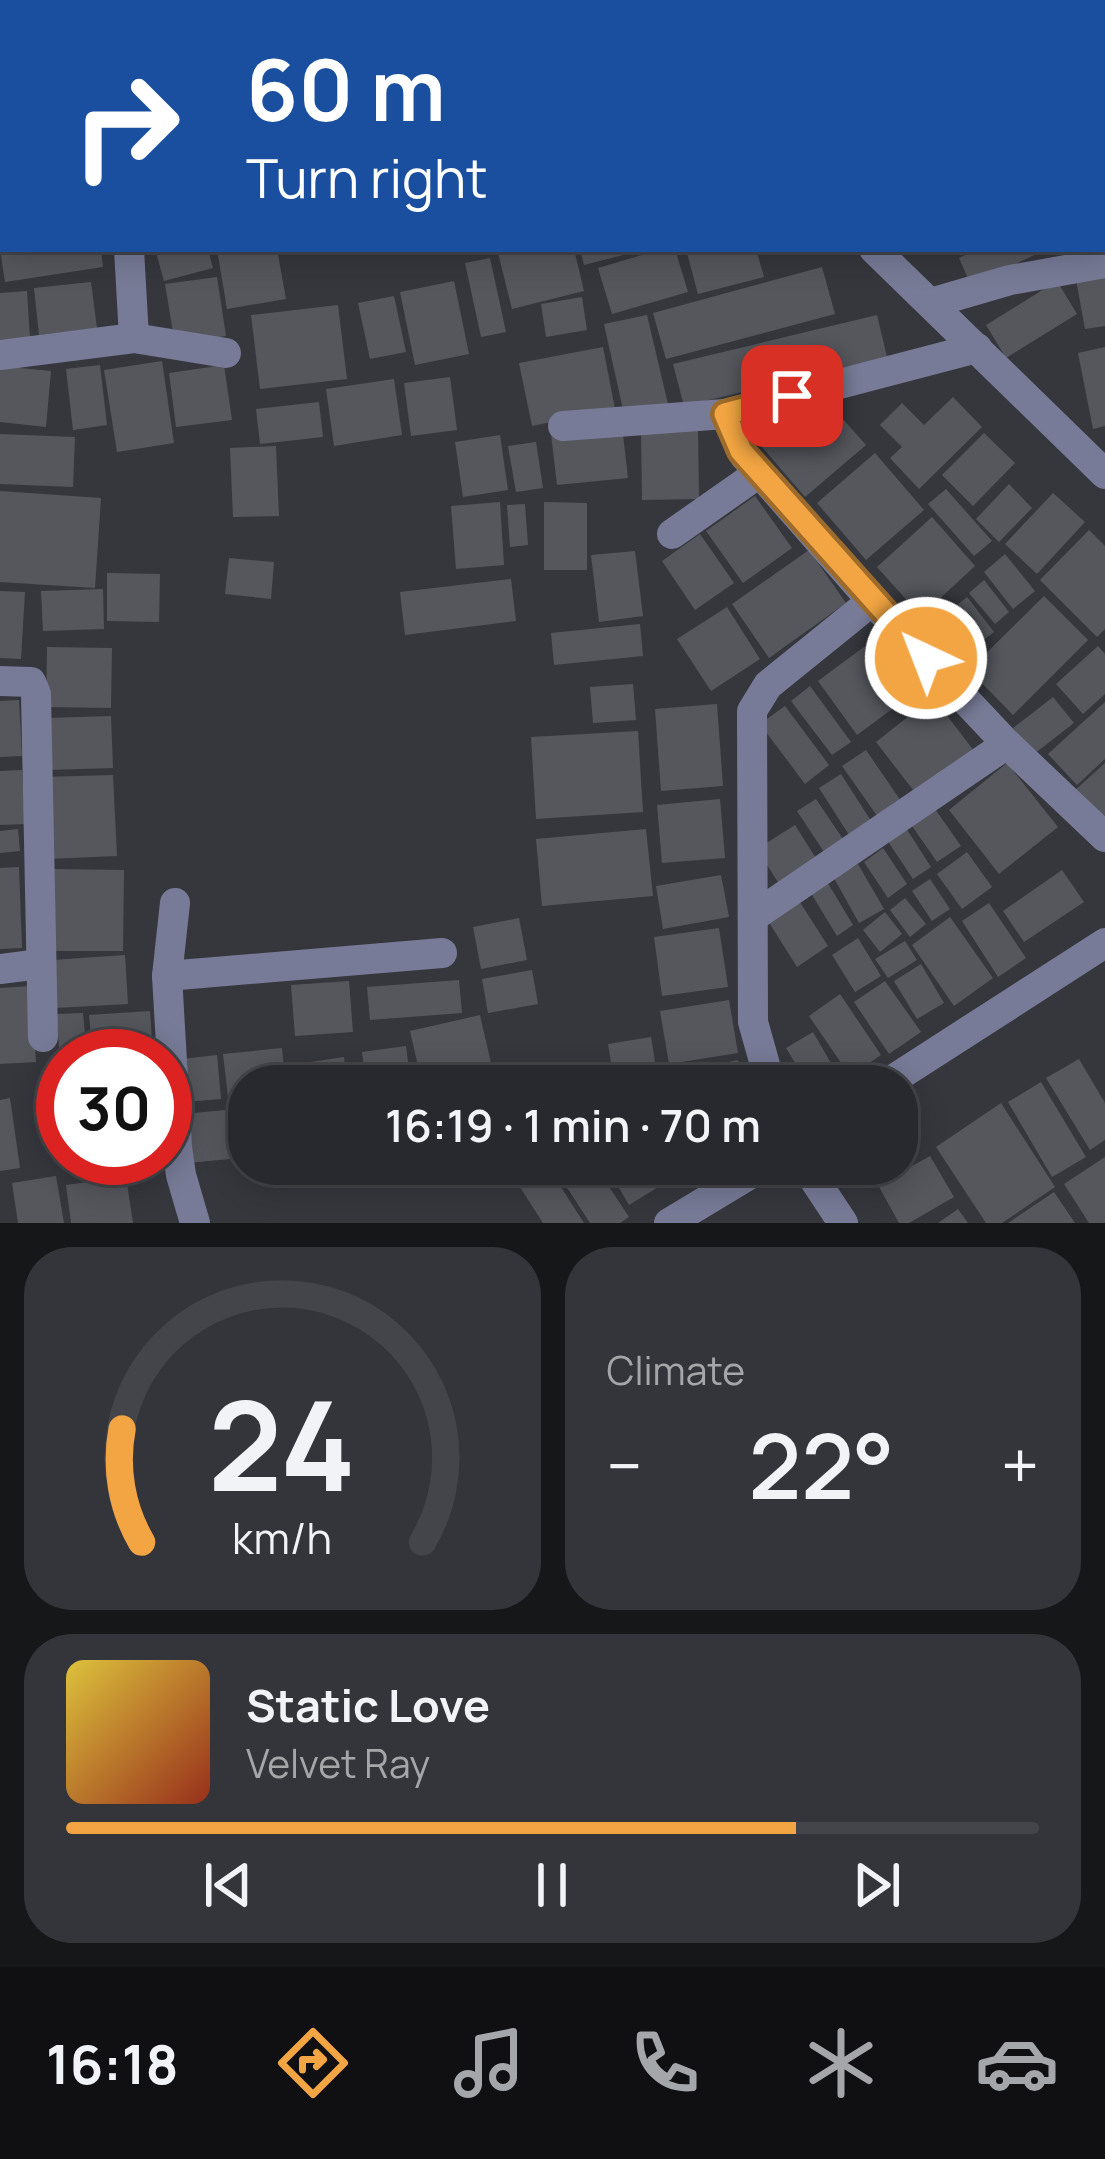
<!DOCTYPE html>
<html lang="en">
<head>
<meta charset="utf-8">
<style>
	:root { --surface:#28292e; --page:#34353a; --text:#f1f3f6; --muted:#a5a6aa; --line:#44454a; --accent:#f2a542 }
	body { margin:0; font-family:Manrope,sans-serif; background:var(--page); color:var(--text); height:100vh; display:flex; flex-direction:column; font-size:45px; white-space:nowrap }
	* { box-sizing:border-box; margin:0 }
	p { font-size:39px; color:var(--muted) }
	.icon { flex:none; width:66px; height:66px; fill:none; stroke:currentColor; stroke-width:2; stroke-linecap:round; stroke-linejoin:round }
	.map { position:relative; height:1223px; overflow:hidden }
	.details { display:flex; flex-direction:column; gap:24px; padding:24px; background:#161719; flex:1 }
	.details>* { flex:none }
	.banner { position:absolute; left:0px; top:0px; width:1107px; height:252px; box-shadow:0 6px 30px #0003,0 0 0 3px var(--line); background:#1a4fa0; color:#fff; overflow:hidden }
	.speed { position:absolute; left:36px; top:1029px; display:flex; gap:24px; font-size:60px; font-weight:700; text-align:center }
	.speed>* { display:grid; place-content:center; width:156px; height:156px; border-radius:50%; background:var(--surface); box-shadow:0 6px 30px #0003,0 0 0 3px var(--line); line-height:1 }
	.speed .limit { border:18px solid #d22; background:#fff; color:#111 }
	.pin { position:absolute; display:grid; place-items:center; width:102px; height:102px; color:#fff; margin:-51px; border-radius:24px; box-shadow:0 6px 18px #0006 }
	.me { position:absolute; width:132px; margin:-66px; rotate:317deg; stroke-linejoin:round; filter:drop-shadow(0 0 9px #0008) }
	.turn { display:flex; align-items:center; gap:42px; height:252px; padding:0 48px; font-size:54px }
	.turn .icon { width:156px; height:156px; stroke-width:2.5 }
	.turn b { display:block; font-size:84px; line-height:102px }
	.big { font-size:90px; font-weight:600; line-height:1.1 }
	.details .tile { flex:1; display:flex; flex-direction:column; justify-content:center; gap:18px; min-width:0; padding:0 42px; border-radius:48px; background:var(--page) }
	.details .dial { align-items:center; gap:0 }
	.dial svg { height:312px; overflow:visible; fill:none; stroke:var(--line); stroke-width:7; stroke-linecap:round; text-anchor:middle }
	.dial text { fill:var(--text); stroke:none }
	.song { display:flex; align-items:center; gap:36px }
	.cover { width:144px; height:144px; border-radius:18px; background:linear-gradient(135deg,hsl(50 70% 55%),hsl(10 70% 35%)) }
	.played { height:12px; border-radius:6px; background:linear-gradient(90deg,var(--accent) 75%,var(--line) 75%) }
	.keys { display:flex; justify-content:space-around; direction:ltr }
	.heat { display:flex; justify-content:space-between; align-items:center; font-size:66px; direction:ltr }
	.details .tiles { flex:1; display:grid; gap:24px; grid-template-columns:1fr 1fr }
	.tile:last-child { grid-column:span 2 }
	.trip { position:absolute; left:228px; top:1065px; width:690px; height:120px; border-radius:48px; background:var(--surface); box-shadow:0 6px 30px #0003,0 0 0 3px var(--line); font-weight:600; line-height:120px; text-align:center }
	.menu { display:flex; height:192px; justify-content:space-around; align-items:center; background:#101012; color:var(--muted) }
	.menu .icon { width:84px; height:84px }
	.menu .current { color:var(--accent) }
	.menu b { font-size:54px; color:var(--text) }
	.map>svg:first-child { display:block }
</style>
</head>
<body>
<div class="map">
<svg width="1105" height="1223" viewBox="0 0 1105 1223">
	<rect width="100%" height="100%" fill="#36373d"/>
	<g fill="#56575d">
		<polygon points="0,249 101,249 103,267 5,282"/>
		<polygon points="155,249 208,249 213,268 164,281"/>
		<polygon points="217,249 277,249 286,299 227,309"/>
		<polygon points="497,249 574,249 584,291 512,309"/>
		<polygon points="580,249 639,249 639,251 584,265"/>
		<polygon points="662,249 675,249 688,292 612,314 598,268"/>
		<polygon points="686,249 756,249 764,277 698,294"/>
		<polygon points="978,249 1047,249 971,285 959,258"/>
		<polygon points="490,258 506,332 481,337 465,263"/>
		<polygon points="822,267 835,314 666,359 653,313"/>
		<polygon points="1105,269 1105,326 1085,329 1075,274"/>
		<polygon points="217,277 226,336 175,344 165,284"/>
		<polygon points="454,281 469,354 415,365 400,292"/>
		<polygon points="1057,281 1077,314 1006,358 986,325"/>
		<polygon points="91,282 97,328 39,335 34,288"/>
		<polygon points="27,291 30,339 0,341 0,293"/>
		<polygon points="394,296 406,352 370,359 358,303"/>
		<polygon points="582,297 587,330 546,337 541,304"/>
		<polygon points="338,305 347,379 260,389 251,315"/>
		<polygon points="647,315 668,404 624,414 604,324"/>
		<polygon points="877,315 887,357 684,406 673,364"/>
		<polygon points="603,347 615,409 532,426 519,363"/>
		<polygon points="1105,347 1105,426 1093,429 1078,353"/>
		<polygon points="162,361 174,443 117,452 104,370"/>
		<polygon points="100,365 107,425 73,430 66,369"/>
		<polygon points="224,365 232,420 176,427 169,373"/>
		<polygon points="0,366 51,371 46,427 0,422"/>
		<polygon points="450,377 457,430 411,436 404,383"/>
		<polygon points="394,379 402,435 334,446 326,389"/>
		<polygon points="953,397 982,427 919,489 890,458 902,447 880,425 902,403 924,425"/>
		<polygon points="319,402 323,437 260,444 256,409"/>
		<polygon points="841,417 866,445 805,497 762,447 778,434 784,441 805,422 818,437"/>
		<polygon points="622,426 628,478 557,485 551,434"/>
		<polygon points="698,428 699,499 642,500 641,429"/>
		<polygon points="984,433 1015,463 973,506 942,475"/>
		<polygon points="0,434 75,437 73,487 0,484"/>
		<polygon points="500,435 508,490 463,497 455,442"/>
		<polygon points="536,442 543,488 516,492 508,446"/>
		<polygon points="276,446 279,516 233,517 230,448"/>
		<polygon points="875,453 924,510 866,560 817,503"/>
		<polygon points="1009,484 1032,508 999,542 976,519"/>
		<polygon points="946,489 992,541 974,556 928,504"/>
		<polygon points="0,491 101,498 95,588 0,582"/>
		<polygon points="1053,493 1085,522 1037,574 1005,544"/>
		<polygon points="755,496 792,548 743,583 706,531"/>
		<polygon points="500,502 504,565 456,569 451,506"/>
		<polygon points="544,502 587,503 587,570 544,570"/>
		<polygon points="525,504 528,545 510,547 507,505"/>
		<polygon points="932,517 975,566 921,616 877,567"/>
		<polygon points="1089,530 1105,546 1105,629 1097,637 1040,580"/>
		<polygon points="700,534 734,583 695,610 662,561"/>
		<polygon points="809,550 846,603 769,658 732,604"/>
		<polygon points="635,551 643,616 599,622 591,555"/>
		<polygon points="1005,554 1035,591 1013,609 984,572"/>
		<polygon points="229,558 274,562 271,599 225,594"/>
		<polygon points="107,573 160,574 159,622 107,621"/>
		<polygon points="511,579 516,621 405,635 400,592"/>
		<polygon points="984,580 1009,612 995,624 969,593"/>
		<polygon points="103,589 104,629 43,631 41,591"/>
		<polygon points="0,591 25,592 21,659 0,658"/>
		<polygon points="1044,596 1088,640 1013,715 969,670"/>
		<polygon points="967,597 994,632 958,660 931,626"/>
		<polygon points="727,607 760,659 711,691 677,639"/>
		<polygon points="640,624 643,656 554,665 551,633"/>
		<polygon points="876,638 915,692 857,735 818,681"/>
		<polygon points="1098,646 1105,654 1105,694 1083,714 1056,684"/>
		<polygon points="47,647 112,648 111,708 46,707"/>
		<polygon points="633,684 636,720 593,723 590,687"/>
		<polygon points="810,686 851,742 832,755 791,701"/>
		<polygon points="933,697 974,751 917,795 876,742"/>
		<polygon points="1053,697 1074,723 1034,754 1013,728"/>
		<polygon points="19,700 22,756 0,757 0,701"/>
		<polygon points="1105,702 1105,759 1077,785 1048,754"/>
		<polygon points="717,704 723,786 661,791 655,709"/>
		<polygon points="785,706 829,765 805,784 760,724"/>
		<polygon points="111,716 113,768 48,770 46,718"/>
		<polygon points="638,731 643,812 536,819 531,737"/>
		<polygon points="866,750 903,804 880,820 842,766"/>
		<polygon points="1007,763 1058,827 999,874 949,810"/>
		<polygon points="1105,763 1105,825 1074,791"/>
		<polygon points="22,770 25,824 0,825 0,771"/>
		<polygon points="841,774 873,824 851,838 819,788"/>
		<polygon points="113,775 117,856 47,859 43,777"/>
		<polygon points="720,799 725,858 662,863 657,805"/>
		<polygon points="816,799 845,842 826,855 797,811"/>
		<polygon points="935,809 961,846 937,862 912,826"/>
		<polygon points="795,825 819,863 781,887 757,849"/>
		<polygon points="906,828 931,867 913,879 887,840"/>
		<polygon points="18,829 20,851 0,853 0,831"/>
		<polygon points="646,829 653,896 542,906 536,839"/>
		<polygon points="883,848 907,884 888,898 864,862"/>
		<polygon points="967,852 992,887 962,909 937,874"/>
		<polygon points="858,864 884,909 859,923 834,878"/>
		<polygon points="19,867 22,948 0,949 0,868"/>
		<polygon points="53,869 124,870 123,951 53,951"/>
		<polygon points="1062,870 1084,902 1024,942 1003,911"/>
		<polygon points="721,875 729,917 663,929 656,886"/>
		<polygon points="930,879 950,909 932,921 912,891"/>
		<polygon points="826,880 853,925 837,936 809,890"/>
		<polygon points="796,896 828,946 797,967 765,916"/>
		<polygon points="905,898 926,924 910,937 890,910"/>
		<polygon points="989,903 1026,958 998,977 962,921"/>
		<polygon points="885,912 902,934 880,952 863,930"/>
		<polygon points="950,917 993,978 954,1006 912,945"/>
		<polygon points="519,918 527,960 481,969 473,927"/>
		<polygon points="719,928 728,987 662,996 654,937"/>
		<polygon points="858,938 881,976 855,992 832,955"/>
		<polygon points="905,941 917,960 888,978 875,959"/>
		<polygon points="125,955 128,1004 55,1008 52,960"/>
		<polygon points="921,964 944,1003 917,1019 894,981"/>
		<polygon points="532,970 538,1004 488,1013 482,979"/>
		<polygon points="459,980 462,1013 370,1020 367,987"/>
		<polygon points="349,981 353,1032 295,1036 291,985"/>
		<polygon points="885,981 921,1032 889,1054 854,1002"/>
		<polygon points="31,986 36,1062 0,1064 0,988"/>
		<polygon points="840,994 881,1055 850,1076 809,1016"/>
		<polygon points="729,1000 738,1053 669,1064 660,1011"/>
		<polygon points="150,1011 153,1056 93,1056 89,1015"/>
		<polygon points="83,1013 87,1056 60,1056 56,1014"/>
		<polygon points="480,1015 491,1063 421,1079 410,1031"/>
		<polygon points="813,1032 839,1077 824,1086 809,1086 786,1048"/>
		<polygon points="651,1037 659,1086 615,1086 608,1044"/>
		<polygon points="406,1046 411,1086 366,1086 362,1052"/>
		<polygon points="282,1048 286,1086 249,1086 249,1165 236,1166 223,1054"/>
		<polygon points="217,1055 221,1099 186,1102 182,1059"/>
		<polygon points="344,1057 347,1086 293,1086 290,1065"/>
		<polygon points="1079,1059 1105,1103 1105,1140 1090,1150 1046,1078"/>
		<polygon points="738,1060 744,1086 665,1086 663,1075"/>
		<polygon points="63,1073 63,1152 55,1154 39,1078"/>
		<polygon points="1041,1082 1086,1157 1052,1177 1008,1102"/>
		<polygon points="897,1092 919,1124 897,1139"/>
		<polygon points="10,1098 20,1168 0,1171 0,1100"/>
		<polygon points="1001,1103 1055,1187 1002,1223 986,1223 936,1147"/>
		<polygon points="225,1110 230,1159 188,1163 183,1114"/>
		<polygon points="930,1156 954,1197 909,1223 899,1223 878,1185"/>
		<polygon points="1105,1157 1105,1223 1089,1223 1064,1184"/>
		<polygon points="513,1164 546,1164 584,1223 543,1223 507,1167"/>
		<polygon points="557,1164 594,1164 629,1217 620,1223 590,1223 553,1166"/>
		<polygon points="605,1164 647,1164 660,1186 629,1205"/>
		<polygon points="663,1164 702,1164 706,1169 680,1188"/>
		<polygon points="56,1176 64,1223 18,1223 12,1183"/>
		<polygon points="126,1177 133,1223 71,1223 66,1185"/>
		<polygon points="1054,1192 1075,1223 1008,1223"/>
		<polygon points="958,1209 968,1223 938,1223"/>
	</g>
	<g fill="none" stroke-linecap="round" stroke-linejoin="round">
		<g stroke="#777b97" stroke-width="30">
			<polyline points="115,0 115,3"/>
			<polyline points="660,0 663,3"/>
			<polyline points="0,80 3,80"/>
			<polyline points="1104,145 1105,145"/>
			<polyline points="0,208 3,208"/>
			<polyline points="129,249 134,338"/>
			<polyline points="874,249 1105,474"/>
			<polyline points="931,303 1010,280 1105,263"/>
			<polyline points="977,348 725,414 744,455 872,601 1007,744 1105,837"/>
			<polyline points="0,355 134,338 226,353"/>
			<polyline points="563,426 725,414"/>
			<polyline points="672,534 759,473"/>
			<polyline points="0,681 31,682 36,694 43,1037"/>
			<polyline points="175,903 167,976 177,1147 181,1175 195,1223"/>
			<polyline points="753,917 1007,744"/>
			<polyline points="0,969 40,964"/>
			<polyline points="167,976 442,953"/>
			<polyline points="771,1086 753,1022 752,711 768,685 872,601"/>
			<polyline points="883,1086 1105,943"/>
			<polyline points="804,1164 843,1223"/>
			<polyline points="669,1223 767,1164"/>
		</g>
	</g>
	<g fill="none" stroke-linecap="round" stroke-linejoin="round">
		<g stroke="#9d6b2b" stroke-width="30">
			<polyline id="route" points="792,396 725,414 741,451 926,658"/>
		</g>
		<use href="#route" stroke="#f2a542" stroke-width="21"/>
	</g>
</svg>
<div class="speed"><div class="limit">30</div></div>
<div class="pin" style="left:792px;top:396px;background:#d93025"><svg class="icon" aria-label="arrive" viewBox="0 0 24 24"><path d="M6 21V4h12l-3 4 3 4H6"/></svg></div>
<svg class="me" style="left:926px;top:658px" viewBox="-20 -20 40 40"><circle r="17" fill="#f2a542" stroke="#fff" stroke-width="3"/><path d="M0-11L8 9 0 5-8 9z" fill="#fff"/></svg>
<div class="trip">16:19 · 1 min · 70 m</div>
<div class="banner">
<div class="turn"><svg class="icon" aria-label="right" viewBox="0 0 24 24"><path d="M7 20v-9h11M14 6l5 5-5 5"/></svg><div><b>60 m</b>Turn right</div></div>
</div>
</div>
<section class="details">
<div class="tiles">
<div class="tile dial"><svg viewBox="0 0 100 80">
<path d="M14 69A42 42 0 1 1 86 69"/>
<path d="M14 69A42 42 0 0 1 9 40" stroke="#f2a542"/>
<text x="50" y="56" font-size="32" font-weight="700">24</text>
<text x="50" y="72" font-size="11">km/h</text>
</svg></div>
<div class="tile"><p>Climate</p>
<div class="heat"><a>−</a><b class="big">22°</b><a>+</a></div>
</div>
<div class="tile">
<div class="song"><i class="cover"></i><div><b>Static Love</b><p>Velvet Ray</p></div></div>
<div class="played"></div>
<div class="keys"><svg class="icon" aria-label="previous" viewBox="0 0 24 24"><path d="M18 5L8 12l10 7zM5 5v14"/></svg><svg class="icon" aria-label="pause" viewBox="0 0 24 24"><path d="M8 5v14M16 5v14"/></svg><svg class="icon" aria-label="next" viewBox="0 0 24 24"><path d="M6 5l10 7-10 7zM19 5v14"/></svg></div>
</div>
</div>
</section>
<nav class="menu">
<b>16:18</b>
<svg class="icon current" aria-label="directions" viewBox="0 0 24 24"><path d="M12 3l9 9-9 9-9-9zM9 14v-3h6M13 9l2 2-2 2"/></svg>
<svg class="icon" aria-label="music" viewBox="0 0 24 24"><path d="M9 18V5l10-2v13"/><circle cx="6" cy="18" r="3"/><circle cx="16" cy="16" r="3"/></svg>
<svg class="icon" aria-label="phone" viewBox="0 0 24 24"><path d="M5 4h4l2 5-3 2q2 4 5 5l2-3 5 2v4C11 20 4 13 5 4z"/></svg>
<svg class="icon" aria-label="climate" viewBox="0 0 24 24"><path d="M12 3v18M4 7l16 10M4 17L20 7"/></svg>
<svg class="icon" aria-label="car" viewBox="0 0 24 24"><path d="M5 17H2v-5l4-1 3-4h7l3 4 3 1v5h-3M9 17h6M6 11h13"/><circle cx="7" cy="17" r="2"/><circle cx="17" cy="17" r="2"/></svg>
</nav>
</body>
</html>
